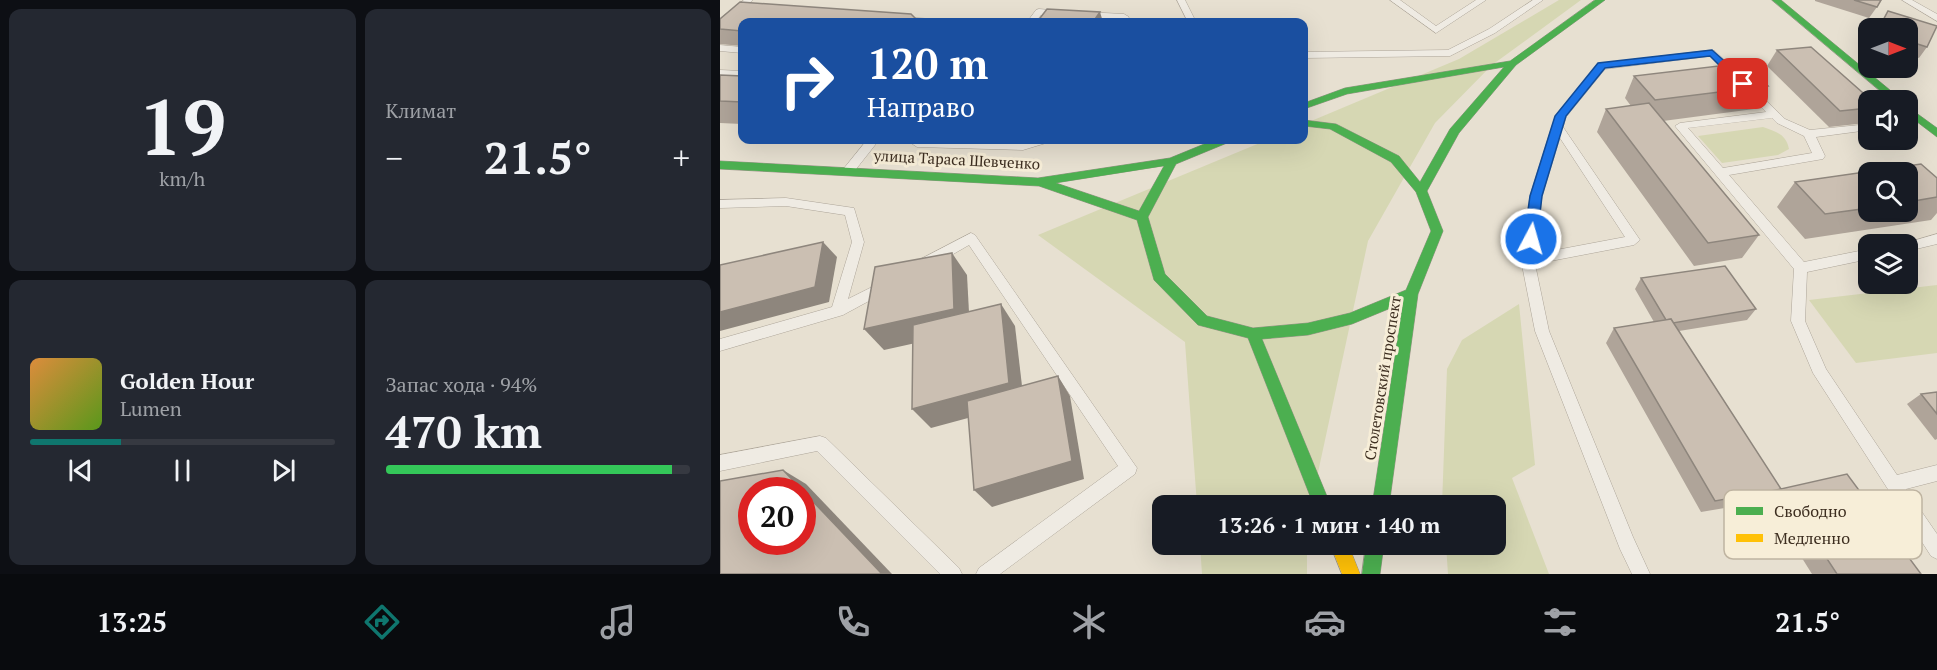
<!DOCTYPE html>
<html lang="ru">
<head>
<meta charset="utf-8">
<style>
	:root { --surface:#171b24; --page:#242831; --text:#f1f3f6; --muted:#9ea1a6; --line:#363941; --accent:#0f766e }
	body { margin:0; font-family:"PT Serif",serif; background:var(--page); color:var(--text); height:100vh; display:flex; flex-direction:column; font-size:22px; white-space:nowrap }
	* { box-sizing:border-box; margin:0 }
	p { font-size:20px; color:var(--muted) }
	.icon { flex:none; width:33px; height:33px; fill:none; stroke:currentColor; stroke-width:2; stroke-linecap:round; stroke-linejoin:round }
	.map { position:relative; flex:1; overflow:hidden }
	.details { display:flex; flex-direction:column; gap:9px; padding:9px; background:#0d0f14; width:720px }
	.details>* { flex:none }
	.top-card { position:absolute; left:18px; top:18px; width:570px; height:126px; border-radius:12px; box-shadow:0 6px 24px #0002; background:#1a4fa0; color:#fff; overflow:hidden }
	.needle { width:39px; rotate:90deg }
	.tools { position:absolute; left:1138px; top:18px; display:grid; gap:12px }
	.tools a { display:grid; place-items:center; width:60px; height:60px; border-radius:12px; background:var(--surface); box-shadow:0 6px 24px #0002; font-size:30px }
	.speed { position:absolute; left:18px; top:477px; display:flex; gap:12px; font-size:30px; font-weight:700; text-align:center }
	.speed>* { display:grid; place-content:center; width:78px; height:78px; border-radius:50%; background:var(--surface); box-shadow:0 6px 24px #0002; line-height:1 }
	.speed .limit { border:9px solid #d22; background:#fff; color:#111 }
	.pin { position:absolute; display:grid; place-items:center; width:51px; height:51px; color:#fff; margin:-26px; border-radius:12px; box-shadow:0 3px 9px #0006 }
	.me { position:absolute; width:66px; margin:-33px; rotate:6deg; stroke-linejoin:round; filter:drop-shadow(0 0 4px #0008) }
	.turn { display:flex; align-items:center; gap:21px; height:126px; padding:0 30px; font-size:27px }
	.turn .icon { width:78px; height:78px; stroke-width:2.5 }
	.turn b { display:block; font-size:42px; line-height:51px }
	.big { font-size:45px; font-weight:800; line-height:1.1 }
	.details .widget { flex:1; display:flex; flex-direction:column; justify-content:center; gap:9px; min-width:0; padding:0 21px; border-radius:12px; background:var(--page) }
	.details .dial { align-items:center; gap:0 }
	.dial b { font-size:78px; line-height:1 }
	.song { display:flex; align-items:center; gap:18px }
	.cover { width:72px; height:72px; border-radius:9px; background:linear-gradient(135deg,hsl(30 70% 55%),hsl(90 70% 35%)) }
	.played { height:6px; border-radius:3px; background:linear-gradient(90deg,var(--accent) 30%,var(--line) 30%) }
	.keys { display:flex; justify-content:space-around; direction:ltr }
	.heat { display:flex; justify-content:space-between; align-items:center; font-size:33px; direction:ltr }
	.charge { height:9px; border-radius:4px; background:linear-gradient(90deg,#34c759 94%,var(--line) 0) }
	.details .tiles { flex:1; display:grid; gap:9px; grid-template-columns:repeat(2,1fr) }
	.trip { position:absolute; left:432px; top:495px; width:354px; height:60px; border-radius:12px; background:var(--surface); box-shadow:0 6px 24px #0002; font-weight:800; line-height:60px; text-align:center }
	.menu { display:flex; height:96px; justify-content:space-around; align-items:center; background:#090b0e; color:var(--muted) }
	.menu .icon { width:42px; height:42px }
	.menu .on { color:var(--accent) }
	.menu b { font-size:27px; color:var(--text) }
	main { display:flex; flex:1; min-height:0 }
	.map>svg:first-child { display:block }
</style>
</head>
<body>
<main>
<section class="details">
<div class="tiles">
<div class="widget dial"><b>19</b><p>km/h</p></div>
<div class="widget"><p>Климат</p>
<div class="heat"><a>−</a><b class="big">21.5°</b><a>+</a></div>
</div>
<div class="widget">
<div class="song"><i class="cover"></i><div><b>Golden Hour</b><p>Lumen</p></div></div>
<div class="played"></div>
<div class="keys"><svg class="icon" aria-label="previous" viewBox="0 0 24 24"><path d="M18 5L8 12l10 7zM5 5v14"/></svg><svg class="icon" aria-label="pause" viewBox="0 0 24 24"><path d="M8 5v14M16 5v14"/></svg><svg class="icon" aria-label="next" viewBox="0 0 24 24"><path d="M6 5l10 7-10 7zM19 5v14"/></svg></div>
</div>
<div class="widget"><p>Запас хода · 94%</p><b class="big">470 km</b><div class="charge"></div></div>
</div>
</section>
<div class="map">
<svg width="1217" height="574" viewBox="0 0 1217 574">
	<rect width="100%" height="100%" fill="#e7e0d1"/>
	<g fill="#d6d7b3">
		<polygon points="839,0 861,0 772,65 715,123 648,241 591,505 477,505 465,342 318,235 547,140 584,140 584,124 739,59"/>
		<path d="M1043 127C1057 132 1066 134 1069 149L1058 155 1002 163 978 136Z"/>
		<polygon points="1217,285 1217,353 1136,363 1089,300"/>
		<polygon points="799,304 815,465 792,478 829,574 728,574 726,545 776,544 776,506 722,505 727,369 742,340"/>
		<polygon points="480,545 587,545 587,574 482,574"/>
	</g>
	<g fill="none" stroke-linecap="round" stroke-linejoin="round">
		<g stroke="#ada599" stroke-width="1">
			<g id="lane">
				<polygon points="24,0 33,0 0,26 0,19"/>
				<polygon points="457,0 465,0 476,22 468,22"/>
				<polygon points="670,0 680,0 716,26 756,0 766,0 716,33"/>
				<polygon points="813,0 823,0 775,33 730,56 584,58 584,52 728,50 769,29"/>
				<polygon points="1182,0 1192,0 1217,14 1217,21"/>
				<polygon points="319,9 342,11 347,14 342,17 321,15 315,22 307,22 316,10"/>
				<polygon points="364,12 404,14 409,17 406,22 398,22 398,19 361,17 361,13"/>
				<polygon points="181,17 213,19 218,22 178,22 176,20"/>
				<polygon points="0,45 22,47 22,53 0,51"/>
				<path d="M992 50 995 51 1065 119 1090 130 1149 124V130L1096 137 1105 156 1103 159 1009 175 1084 262 1149 249V259L1087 272 1085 321 1106 369 1177 475 1217 465V481L1186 489 1217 534V559L1211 556 1093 373 1071 321 1074 269 955 126 960 123 1046 112 990 56 885 69 846 117 843 127 920 240 914 245 815 264 829 331 913 537 930 574H912L900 549 815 331 801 260 810 196 832 126 837 114 879 64ZM1052 118 1057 123 1084 136 1092 153 1003 168 968 128ZM840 138 905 237 815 254 822 196Z"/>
				<polygon points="0,70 22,71 22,77 0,76"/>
				<polygon points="147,140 159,140 133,173 125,173 123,170 125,167"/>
				<polygon points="194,140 302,142 312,140 328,140 326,143 303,150 197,147 191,143"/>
				<polygon points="66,198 134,208 144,242 128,299 166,280 171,281 173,285 171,289 123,315 0,351 0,339 112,307 132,242 125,215 66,206 0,208 0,200"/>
				<polygon points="251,233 255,235 417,468 415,474 280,574 256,574 259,568 398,466 249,245 209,268 199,268 197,264 199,260"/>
				<polygon points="1217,234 1217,244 1188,251 1188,244 1182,244"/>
				<polygon points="100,436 106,438 239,568 242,574 220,574 97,451 0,471 0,455"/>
			</g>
		</g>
		<g stroke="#9c958a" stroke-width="1">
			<g id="fast">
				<path d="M875 0H885L796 65 739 133 707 191 723 231 698 294 669 506H652L683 303 632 324 588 335 542 339 611 506H594L528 338 478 325 434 280 417 220 319 186 0 169V161L318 178 450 158 494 140H508L507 143 456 164 428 217 445 274 487 316 533 328 588 323 630 313 686 290 711 231 696 192 671 162 610 129 584 126V120L616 124 679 156 700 182 730 129 784 67 627 94 584 109V103L625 88 790 61ZM444 166 419 211 336 183Z"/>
				<polygon points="1052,0 1061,0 1182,100 1171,100"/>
				<polygon points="1188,107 1217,128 1217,137 1188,115"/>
				<polygon points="646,544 664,544 660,574 642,574"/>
			</g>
		</g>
		<g stroke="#9c958a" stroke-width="1">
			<polygon id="slow" points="610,544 628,544 640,574 622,574"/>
		</g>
		<use href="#lane" fill="#efebe3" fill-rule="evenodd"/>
		<use href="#fast" fill="#4caf50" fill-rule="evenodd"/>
		<use href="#slow" fill="#ffc107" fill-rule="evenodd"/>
	</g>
	<g fill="#afa499" fill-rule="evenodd">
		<polygon points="1095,0 1162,0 1149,18 1095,1"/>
		<polygon points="1168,11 1217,26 1207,47 1199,58 1188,55 1188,28 1158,28"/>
		<polygon points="0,19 22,22 22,46 0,44"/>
		<polygon points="1057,50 1149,100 1149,119 1146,123 1109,127 1047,66"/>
		<polygon points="0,75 22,76 22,124 0,123"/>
		<polygon points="914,76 1048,86 1034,109 943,121 1039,235 1022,258 974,266 877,132 886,109 911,106 905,98"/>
		<path d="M1201 164 1217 178V213L1211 220 1085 239 1057 207 1075 182ZM1149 172H1188V212H1149Z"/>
		<polygon points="921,278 1036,309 1027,320 959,331 1061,489 1201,574 1092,574 1046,501 981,512 886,343 894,328 934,322 915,289"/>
		<polygon points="1217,392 1217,439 1215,440 1187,404 1201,394"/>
	</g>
	<g fill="#8e867d">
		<polygon points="380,12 383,22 373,22"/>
		<polygon points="103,242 117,257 109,302 0,331 0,312"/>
		<polygon points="232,253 247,275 250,331 164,350 144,329"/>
		<polygon points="281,304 295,326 304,403 211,428 192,409"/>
		<polygon points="338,376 350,396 364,479 272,507 254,490"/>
		<polygon points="63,470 86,484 172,574 162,574"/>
	</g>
	<g fill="#cbbfb2" stroke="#8e867d" stroke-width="1.5" fill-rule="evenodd">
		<polygon points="1134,0 1161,0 1157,7"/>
		<polygon points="20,2 191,14 199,22 22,22 22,31 0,29 0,19"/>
		<polygon points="327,9 380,12 373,22 317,22"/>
		<polygon points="1168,11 1217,26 1207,47 1188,41 1188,28 1159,28"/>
		<polygon points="1091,47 1151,100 1149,100 1149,108 1120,111 1057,50"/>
		<polygon points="1024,63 1048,86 935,100 914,76"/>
		<polygon points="0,75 22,76 22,102 0,101"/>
		<polygon points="929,103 1039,235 988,243 886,109"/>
		<polygon points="1201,164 1217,178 1217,197 1188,202 1188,172 1149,172 1149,208 1105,214 1075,182"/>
		<polygon points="103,242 95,287 0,312 0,265"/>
		<polygon points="232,253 234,309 144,329 155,267"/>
		<polygon points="1005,266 1036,309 953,323 951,319 946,320 921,278"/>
		<polygon points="281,304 289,383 192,409 193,325"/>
		<polygon points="951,319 1061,489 1127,474 1201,574 1117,574 1061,489 995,501 894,328"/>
		<polygon points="338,376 352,461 254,490 247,401"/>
		<polygon points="1217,392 1217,414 1201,394"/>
		<path d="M63 470 162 574H0V481ZM32 490H82V542H32Z"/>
	</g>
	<polygon fill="#1a73e8" stroke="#114b97" stroke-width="1.5" points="992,50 1027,81 1027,86 1020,86 990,56 885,68 846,116 822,196 817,239 811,244 806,242 804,239 810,196 835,116 878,63"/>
	<g text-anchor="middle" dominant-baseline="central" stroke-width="6" stroke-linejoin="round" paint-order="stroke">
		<g font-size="15" fill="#3d2e20" stroke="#f7eed8">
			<text transform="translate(237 159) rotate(3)">улица Тараса Шевченко</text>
			<text transform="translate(662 378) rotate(-81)">Столетовский проспект</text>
		</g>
	</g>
	<rect x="1004" y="490" width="198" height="69" rx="9" fill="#f7eed8" stroke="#bfb4a1" stroke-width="1.5"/>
	<rect x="1016" y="507" width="27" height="8" fill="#4caf50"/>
	<rect x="1016" y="534" width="27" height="8" fill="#ffc107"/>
	<g font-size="16" fill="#3d2e20">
		<text x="1054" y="517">Свободно</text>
		<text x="1054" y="544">Медленно</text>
	</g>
</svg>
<div class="tools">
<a><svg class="needle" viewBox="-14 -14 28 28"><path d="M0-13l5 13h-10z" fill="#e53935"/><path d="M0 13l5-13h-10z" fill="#9ea1a6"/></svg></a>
<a><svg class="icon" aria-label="sound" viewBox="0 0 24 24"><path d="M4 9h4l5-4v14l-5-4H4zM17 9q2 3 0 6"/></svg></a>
<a><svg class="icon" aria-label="search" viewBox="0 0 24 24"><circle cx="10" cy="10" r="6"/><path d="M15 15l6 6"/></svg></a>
<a><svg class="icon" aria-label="layers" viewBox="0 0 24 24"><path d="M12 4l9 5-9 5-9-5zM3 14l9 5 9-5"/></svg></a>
</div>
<div class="speed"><div class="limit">20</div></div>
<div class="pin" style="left:1023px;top:84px;background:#d93025"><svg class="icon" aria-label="arrive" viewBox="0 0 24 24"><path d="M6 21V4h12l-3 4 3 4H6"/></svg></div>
<svg class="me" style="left:811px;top:239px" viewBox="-20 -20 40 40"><circle r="17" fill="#1a73e8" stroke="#fff" stroke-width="3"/><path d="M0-11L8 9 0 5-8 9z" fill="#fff"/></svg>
<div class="trip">13:26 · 1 мин · 140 m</div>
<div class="top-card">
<div class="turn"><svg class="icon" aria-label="right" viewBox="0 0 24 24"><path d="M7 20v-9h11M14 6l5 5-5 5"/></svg><div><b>120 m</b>Направо</div></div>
</div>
</div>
</main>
<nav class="menu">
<b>13:25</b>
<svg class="icon on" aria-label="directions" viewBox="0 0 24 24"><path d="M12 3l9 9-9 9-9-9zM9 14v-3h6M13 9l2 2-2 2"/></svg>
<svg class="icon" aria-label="music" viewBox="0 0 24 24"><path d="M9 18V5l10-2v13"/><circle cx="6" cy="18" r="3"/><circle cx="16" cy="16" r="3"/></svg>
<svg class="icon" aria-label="phone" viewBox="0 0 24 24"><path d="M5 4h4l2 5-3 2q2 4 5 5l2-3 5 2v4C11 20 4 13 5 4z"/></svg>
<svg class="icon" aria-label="climate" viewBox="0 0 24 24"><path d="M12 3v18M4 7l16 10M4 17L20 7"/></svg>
<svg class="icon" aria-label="car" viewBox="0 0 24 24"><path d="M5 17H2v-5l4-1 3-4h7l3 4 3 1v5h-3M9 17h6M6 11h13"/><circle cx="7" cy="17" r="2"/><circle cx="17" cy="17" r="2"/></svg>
<svg class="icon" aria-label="filters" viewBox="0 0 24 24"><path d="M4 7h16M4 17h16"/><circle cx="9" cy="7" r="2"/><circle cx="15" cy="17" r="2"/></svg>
<b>21.5°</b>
</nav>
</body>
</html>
